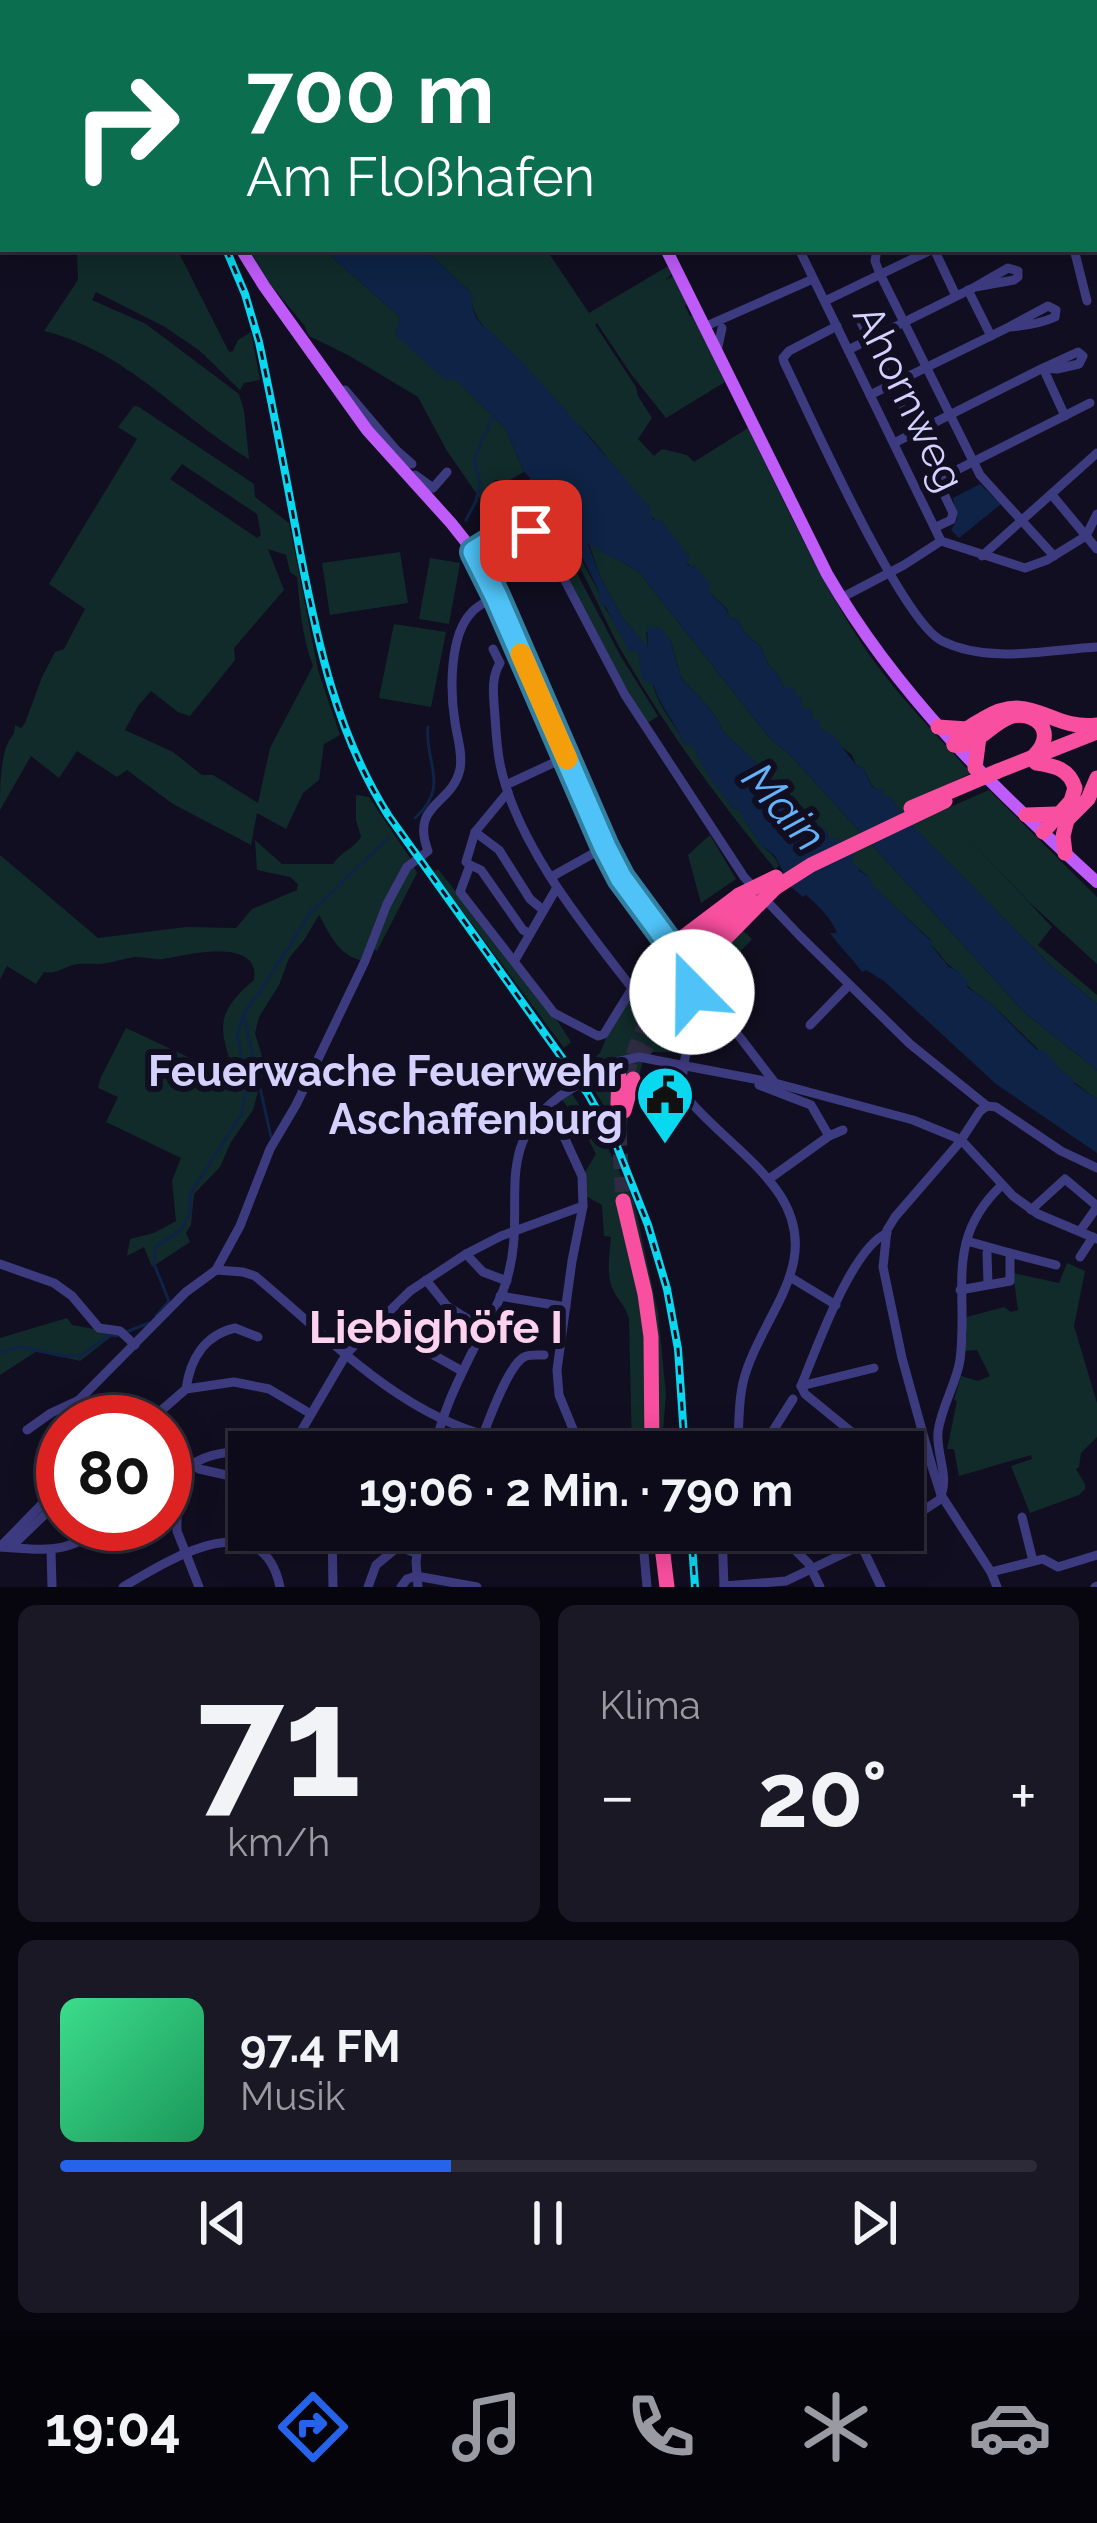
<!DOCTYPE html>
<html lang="de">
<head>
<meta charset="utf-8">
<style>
	:root { --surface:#0d0a19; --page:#1b1826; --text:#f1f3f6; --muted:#9a9aa2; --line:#2d2b38; --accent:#2563eb }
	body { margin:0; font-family:Raleway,sans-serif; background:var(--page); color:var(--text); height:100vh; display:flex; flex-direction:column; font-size:45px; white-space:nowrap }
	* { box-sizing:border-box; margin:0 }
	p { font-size:39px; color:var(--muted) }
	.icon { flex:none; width:66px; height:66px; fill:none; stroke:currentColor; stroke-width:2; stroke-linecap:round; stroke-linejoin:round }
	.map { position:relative; height:1587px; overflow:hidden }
	.sheet { display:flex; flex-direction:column; gap:18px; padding:18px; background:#07060e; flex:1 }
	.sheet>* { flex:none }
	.hud { position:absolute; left:0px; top:0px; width:1098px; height:252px; box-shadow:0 6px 30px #0003,0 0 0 3px var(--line); background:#0b6e4f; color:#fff; overflow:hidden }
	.speed { position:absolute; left:36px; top:1395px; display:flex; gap:24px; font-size:60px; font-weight:700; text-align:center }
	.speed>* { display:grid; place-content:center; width:156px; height:156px; border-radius:50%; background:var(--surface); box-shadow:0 6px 30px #0003,0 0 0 3px var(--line); line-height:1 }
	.speed .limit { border:18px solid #d22; background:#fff; color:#111 }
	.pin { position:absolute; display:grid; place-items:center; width:102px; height:102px; color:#fff; margin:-51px; border-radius:24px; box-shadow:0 6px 18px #0006 }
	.me { position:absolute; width:132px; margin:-66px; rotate:338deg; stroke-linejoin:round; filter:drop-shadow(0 0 9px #0008) }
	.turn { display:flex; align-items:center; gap:42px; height:252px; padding:0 48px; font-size:54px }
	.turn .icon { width:156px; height:156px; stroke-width:2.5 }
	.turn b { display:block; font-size:84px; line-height:102px }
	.big { font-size:90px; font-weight:700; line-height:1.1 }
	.sheet .tile { flex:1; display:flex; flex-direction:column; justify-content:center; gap:18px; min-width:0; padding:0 42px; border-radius:18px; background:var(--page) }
	.sheet .dial { align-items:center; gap:0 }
	.dial b { font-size:156px; line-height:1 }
	.song { display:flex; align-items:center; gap:36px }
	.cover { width:144px; height:144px; border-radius:18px; background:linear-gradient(135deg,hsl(150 70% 55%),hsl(150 70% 35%)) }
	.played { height:12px; border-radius:6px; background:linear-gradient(90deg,var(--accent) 40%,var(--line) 40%) }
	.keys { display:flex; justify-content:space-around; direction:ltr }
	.heat { display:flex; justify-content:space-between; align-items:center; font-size:66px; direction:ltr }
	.sheet .tiles { flex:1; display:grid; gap:18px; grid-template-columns:1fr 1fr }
	.tile:last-child { grid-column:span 2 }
	.trip { position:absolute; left:228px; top:1431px; width:696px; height:120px; border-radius:0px; background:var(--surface); box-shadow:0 6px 30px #0003,0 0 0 3px var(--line); font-weight:700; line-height:120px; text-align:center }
	.dock { display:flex; height:192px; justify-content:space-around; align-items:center; background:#05040a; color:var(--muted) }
	.dock .icon { width:84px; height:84px }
	.dock .selected { color:var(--accent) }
	.dock b { font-size:54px; color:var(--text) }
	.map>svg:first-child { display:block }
</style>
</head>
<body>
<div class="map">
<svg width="1097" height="1587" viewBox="0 0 1097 1587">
	<rect width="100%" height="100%" fill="#110e21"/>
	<g fill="#112b2a" fill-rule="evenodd">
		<path d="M77 249H157L168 254 180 255 229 352 233 351 238 340 251 332 260 380 244 383 240 390 200 351 165 327 96 292 92 300 146 324 239 394 244 411 249 459C178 416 128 352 44 331L78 280Z"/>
		<polygon points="249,249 323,249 400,317 396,335 455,378 505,428 524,472 510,480 495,480 481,500 447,451 418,397 348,355 309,336 304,325 269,283"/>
		<path d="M425 249H546L589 313 668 266 672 274 664 281 673 276 687 303 685 306 690 316H694L725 382 666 418 631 374 597 323 595 325 636 387 638 396 652 418 638 439 654 456 662 449 687 455 694 462 748 428C784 501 817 575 862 644 893 691 933 731 971 773L926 795 941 811 989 790 1097 897V964L1029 902 954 823 1052 927 1038 945 1097 995V1004L1049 964 912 826 889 796H882L874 789 863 768 856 765 852 755 820 729 800 708 794 694 784 687 778 675 768 664 760 646 745 633 737 619 729 618 727 609 708 591V588C671 545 640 499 605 455 592 437 576 423 561 407 550 396 541 383 530 372 511 351 468 325 472 294Z"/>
		<path d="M134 406 139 407 254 484 255 497 289 523 318 670 340 735 324 744 319 780 303 793 286 829 257 813 251 845 173 804 127 770 117 777 77 751 59 778 31 756 0 810C0 786 0 747 14 734L15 725 21 728 25 723 42 677 55 652 64 649 85 609 49 584 137 439 118 427ZM182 464 257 514 261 535 257 538 170 479ZM268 549 286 555 290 572 297 577C300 608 302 637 313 666L270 748 258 803 213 775H202L173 752 125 730 138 706 151 691 178 712 190 716 235 660 234 648 284 590Z"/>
		<path d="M531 478C561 510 574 550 597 588 603 612 622 631 637 651 648 667 652 686 660 703 667 717 678 728 683 743L692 744 733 809 737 808C746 819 751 832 760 843 768 853 774 853 779 866L775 869C720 802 668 732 625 657 603 620 581 558 553 528L620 655 658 716 646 724 557 560 565 556 554 534 545 537 538 529 543 522V515L519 486Z"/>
		<path d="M589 544 638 571 769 737 791 756 1025 1013 1097 1070V1099C1057 1072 1027 1037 991 1004 975 990 969 992 958 971 944 965 942 954 931 945V940L873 887 868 876 851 864 849 852 829 839 827 832 793 800 777 788 776 783 764 776 753 760 724 733 712 711 681 678 671 641 646 632 648 649 622 617 600 576Z"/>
		<polygon points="400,552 408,603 330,615 322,563"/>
		<polygon points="430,558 460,563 449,624 419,619"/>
		<polygon points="394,624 446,632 431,707 379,698"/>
		<path d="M356 795 369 797 410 858 417 873 377 951 371 948 365 961C340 958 330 935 319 915L304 940 289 958 279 985 259 1017 255 1033 265 1066 253 1110 231 1142 220 1167 194 1194 191 1225 186 1233 190 1242 152 1267 144 1247 127 1256 130 1239 154 1233 176 1221 172 1181 181 1158 106 1122 118 1097 98 1088 100 1079 126 1028 235 1079C222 1031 210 1017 254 980 261 936 186 955 163 959 154 960 144 957 135 957 125 958 116 962 107 963 98 965 88 963 79 964 65 965 58 975 44 972L36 984 7 966 0 979V855L98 938 186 927 236 928 252 909 297 890 298 884 290 877 257 870 255 840 282 864H333C340 852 354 849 361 837L356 820Z"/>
		<polygon points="710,835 736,879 701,903 688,855"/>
		<polygon points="438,869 555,1017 571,1042 564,1048 434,872"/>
		<path d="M717 907 752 939 740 952 730 943 684 980C688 1006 687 1028 674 1052H645L627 1123 626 1142 584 1073 572 1058 591 1061 600 1053 607 1036 663 947Z"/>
		<path d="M572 1094 607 1146 634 1202 658 1313 666 1395 663 1431 669 1439 670 1452H632L629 1319C626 1304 613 1297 610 1281 607 1268 610 1251 611 1237L604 1236 602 1205 586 1196 585 1172 596 1154 580 1123 562 1100Z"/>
		<polygon points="1067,1263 1085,1271 1074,1326 1097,1403 1097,1437 1081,1453 1079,1467 1076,1469 1085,1484 1085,1489 1079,1495 1030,1513 1011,1466 1032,1459 1031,1455 959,1476 954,1449 947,1449 957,1401 954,1400 961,1376 978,1381 990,1376 977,1350 963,1351 967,1335 963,1318 1004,1307 1011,1312 1018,1310 1013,1273 1059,1283"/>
		<polygon points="67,1318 72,1325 116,1333 80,1361 37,1351 0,1375 0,1338"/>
	</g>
	<g fill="#0e2345">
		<path d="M323 249H425L472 294C472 303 472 311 478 320 484 329 484 325 492 333 505 345 518 358 531 372 572 416 611 462 650 508L653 520 662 521 690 558 687 563 689 566 695 565 711 586 708 591 727 610 729 618 737 619 745 633 760 646 768 664 778 675 784 687 795 689V694L802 698 801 707 812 710 813 721 820 719V729L833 735 856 765 863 768 873 788 884 789 883 796H889L913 826 1049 964 1097 1004V1070L1025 1013 791 756 769 737 638 571 588 544 600 576 622 617 648 648 647 628 660 627 671 641 681 678 712 711 724 733 754 760 764 776 776 783 777 788 793 799 827 832 829 839 836 838 854 854 852 864 858 866 859 871 868 876 874 887 931 941V945L949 967 958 971 969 982 967 987 988 1001 1036 1049 1045 1052C1049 1058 1058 1064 1062 1072L1071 1076 1075 1084 1097 1099V1153L996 1084 884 981 866 970 862 972C851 957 840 947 830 933H837C831 918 819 906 806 895L803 897 791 887 775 856 760 844 737 808 733 809C717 788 702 768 692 745L683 744C677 723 660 708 654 686L641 678 639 654 635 650 629 651 605 606 600 603 598 589 568 529 558 520 556 508 546 494 524 472 505 428 455 379 445 380 395 334 400 317Z"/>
		<polygon points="980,484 1001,504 959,538 951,530 957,519 953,498"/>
	</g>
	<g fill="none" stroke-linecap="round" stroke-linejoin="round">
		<g stroke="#0e2345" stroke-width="3">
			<polyline points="466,520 476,501 480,483 474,460 493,415"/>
			<path d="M415 818C451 786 424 762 428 727"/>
			<polyline points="244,1016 271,1137"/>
			<polyline points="156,1316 169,1301 154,1264 155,1247 181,1230 190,1213 190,1194 241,1115 248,1083 237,1034 244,1013 261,990 311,912 388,838"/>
			<polyline points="0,1352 20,1347 63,1356 82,1355 109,1335 116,1336 149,1323"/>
		</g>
		<g stroke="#2e2b42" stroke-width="15" stroke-dasharray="15 8" stroke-linecap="butt">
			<polyline points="640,1059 662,1017"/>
			<path d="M626 1077C641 1028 656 992 692 954"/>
			<polyline points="619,1131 623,1201"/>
		</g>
		<g stroke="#3d3b7f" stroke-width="9">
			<polyline points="483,0 485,3"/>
			<polyline points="614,0 615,3"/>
			<polyline points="698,0 700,3"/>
			<polyline points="830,0 840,3"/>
			<polyline points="1058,0 1067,3"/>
			<polyline points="577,3 583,0"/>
			<polyline points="718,3 727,0"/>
			<polyline points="818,3 819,0"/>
			<polyline points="861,3 862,0"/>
			<polyline points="1095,48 1097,48"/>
			<polyline points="1095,92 1097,92"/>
			<polyline points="1095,150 1097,150"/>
			<polyline points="1095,201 1097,202"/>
			<polyline points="1095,245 1097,245"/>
			<polyline points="799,249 941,541 1025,568 1047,560 1086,536 1097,514"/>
			<polyline points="877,249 875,261 880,274 980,475 1054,556"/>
			<polyline points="934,249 956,296"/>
			<polyline points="1074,249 1087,301"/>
			<polyline points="968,290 991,336"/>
			<polyline points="825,301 933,249"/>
			<polyline points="859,318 869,339"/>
			<path d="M837 326 789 351 783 358 784 362C809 413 901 621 942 641 989 664 1047 650 1097 647"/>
			<polyline points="704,327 813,279"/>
			<polyline points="848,350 975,287 1014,280 1018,277 1018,271 1008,268 975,287"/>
			<polyline points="717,351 722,328"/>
			<polyline points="880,361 891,385"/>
			<polyline points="345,390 396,450 412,464"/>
			<path d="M870 395 1009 327C1025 326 1040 324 1055 317L1056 310 1048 306 1009 327"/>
			<polyline points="903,409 915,432"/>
			<polyline points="894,443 1043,368 1057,369 1079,364 1083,356 1078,352 1043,368 1065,416"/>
			<polyline points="927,458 953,513 951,520 936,527"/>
			<polyline points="410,478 415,475 433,488 447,472"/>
			<polyline points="917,490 1090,403"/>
			<polyline points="1052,495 1097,549"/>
			<path d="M474 552C485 544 522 527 535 532 538 533 540 537 543 539L625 695 744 877 799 935 910 1044 987 1106 996 1107 1061 1151 1097 1168"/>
			<polyline points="982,556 1097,453"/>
			<polyline points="841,598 904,565 941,541"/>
			<path d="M493 649 500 663C490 679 494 698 495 717 496 732 497 749 500 764 516 843 583 925 632 988"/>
			<polyline points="506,785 566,757"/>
			<polyline points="508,792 475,832 466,862 470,865 460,892 554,1013 598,1036 604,1034 652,956"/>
			<polyline points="475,832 499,850 530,899 543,910"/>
			<polyline points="470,865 481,870 523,930 530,934"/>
			<polyline points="551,877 605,847"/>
			<polyline points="515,960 556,889"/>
			<path d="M691 973C706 1015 678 1051 683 1093 712 1130 754 1156 780 1195 822 1260 767 1310 747 1369 737 1396 740 1424 737 1452"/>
			<polyline points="709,997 775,1083 913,1120 957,1138"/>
			<polyline points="810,1025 849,985"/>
			<polyline points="590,1077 616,1062 639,1057 775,1083"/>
			<polyline points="759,1085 811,1105 829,1136"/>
			<polyline points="554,1115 582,1176 583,1206 572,1261 557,1370 559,1395 575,1434 594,1452"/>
			<polyline points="963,1137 980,1111 987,1106"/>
			<polyline points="963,1142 1013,1196 1038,1214 1097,1239"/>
			<polyline points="959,1143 895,1217 887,1230 883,1267 902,1358 933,1470 941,1495 991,1572 997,1587"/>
			<polyline points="769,1179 829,1136 843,1130"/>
			<polyline points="1031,1210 1065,1179 1097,1206"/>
			<polyline points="1080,1231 1097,1207"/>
			<polyline points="987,1253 988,1284"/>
			<polyline points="1010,1253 1056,1265"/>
			<polyline points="466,1254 483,1272 507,1281"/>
			<polyline points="1080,1257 1093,1237"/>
			<polyline points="0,1264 54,1283 72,1296 99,1328 120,1331 135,1345"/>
			<path d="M216 1270 243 1272 255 1276C332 1340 408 1425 512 1441 536 1444 553 1445 575 1434"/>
			<polyline points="790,1277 836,1305"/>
			<polyline points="426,1280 447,1306 484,1329"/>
			<polyline points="960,1290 1010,1281 1010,1253 967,1241"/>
			<polyline points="500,1296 566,1307"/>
			<polyline points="386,1314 421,1348 462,1371"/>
			<path d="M801 1386C817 1348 851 1249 887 1233"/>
			<polyline points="801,1386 805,1394 854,1434 867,1452"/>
			<polyline points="801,1386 874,1368"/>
			<path d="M186 1389C190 1360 204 1335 235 1328L258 1337"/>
			<path d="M71 1422 79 1400 186 1292 216 1270 240 1226 270 1149 296 1105 365 961 387 904 407 867 428 851C410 803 452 806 460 769 463 754 457 737 455 722 450 692 449 635 472 612 478 605 488 601 496 596"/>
			<polyline points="148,1422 186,1389 234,1382 269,1389 311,1414"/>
			<polyline points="27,1430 51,1413 79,1400"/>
			<path d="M483 1435C490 1417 508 1366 524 1357 529 1354 538 1355 544 1355"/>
			<path d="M739 1435C761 1436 779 1436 796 1452"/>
			<polyline points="769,1437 793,1399"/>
			<polyline points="165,1451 188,1465"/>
			<polyline points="289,1452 347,1353 410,1291 466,1254 501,1236 583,1206"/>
			<path d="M434 1452C442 1409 463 1371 482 1332 491 1316 501 1300 506 1282 530 1208 488 1150 560 1096"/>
			<polyline points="193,1462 199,1469 249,1480"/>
			<polyline points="173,1477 177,1484 177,1531 199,1587"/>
			<path d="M165 1482C192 1463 214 1447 249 1454"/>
			<path d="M941 1495C949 1475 936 1454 938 1432 941 1407 956 1385 960 1360 969 1292 943 1240 1002 1185"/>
			<polyline points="1022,1517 1033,1561"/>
			<polyline points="903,1524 942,1498"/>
			<polyline points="332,1530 333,1587"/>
			<polyline points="375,1530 402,1548 416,1553"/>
			<polyline points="642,1530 647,1587"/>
			<polyline points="722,1530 724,1587"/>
			<polyline points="775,1530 809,1564 820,1587"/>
			<polyline points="854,1530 881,1587"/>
			<polyline points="0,1547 45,1501 63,1450"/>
			<path d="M0 1547C50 1550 65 1555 108 1524"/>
			<polyline points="11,1547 63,1497"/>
			<polyline points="51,1550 52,1587"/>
			<polyline points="991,1572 1043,1559 1058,1567 1097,1555"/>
			<polyline points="724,1586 786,1581 893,1530"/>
			<path d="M123 1587C167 1561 262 1500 280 1587"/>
			<polyline points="368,1587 376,1565 399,1546"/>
			<polyline points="401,1587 407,1579 416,1576 477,1587"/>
			<polyline points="418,1587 416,1562 420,1530"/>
			<polyline points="1095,1587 1097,1586"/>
		</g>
		<g stroke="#bf5bf9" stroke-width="12">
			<polyline points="33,0 37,3"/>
			<polyline points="544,0 545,3"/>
			<polyline points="241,249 264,286 367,430 451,523 474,552 496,596 613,864 637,902 691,973"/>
			<path d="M666 249 827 574C897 695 994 789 1097 882"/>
		</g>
		<g stroke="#f94fa0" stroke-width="15">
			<polyline points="938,727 967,729"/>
			<path d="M954 745C960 732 970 726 983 719 1032 689 1049 731 1097 725"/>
			<path d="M954 745C957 745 960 746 963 745 987 740 1004 705 1032 718 1038 721 1043 726 1044 732 1046 743 1039 751 1032 758"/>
			<path d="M1036 763C1054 766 1069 768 1075 788L1071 801 1043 832"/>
			<polyline points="975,768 979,737"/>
			<polyline points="998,771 1097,732"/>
			<polyline points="1026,815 1056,814"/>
			<polyline points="1067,820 1088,799 1097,778"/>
			<polyline points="1065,853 1063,836 1067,820"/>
			<polyline points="775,888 811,865 945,801"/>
			<polyline points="694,952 725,919 750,899"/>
			<polyline points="649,987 678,941 739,895"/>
			<polyline points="662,1017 691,973 712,952"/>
			<polyline points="624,1111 633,1079"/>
			<polyline points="617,1131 619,1076"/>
			<polyline points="623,1201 645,1294 651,1337 652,1452"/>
			<polyline points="660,1530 667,1587"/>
		</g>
		<g stroke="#08d9f1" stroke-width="8">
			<g id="rail">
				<polyline points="9,0 12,3"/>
				<path d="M226 249 245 294 259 342C274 412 287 482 300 552 318 645 337 734 388 815L588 1094 616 1144 648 1225 667 1289 678 1349 685 1452"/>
				<polyline points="691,1530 695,1587"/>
			</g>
		</g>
		<use href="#rail" stroke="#110e21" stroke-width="3" stroke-dasharray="9" stroke-linecap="butt"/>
		<polyline stroke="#3d3b7f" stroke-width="9" points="560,1096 590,1077"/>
		<g stroke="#f94fa0" stroke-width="15">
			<polyline points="911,808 998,771"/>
			<polyline points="739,895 776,877"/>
			<polyline points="712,952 775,888"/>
		</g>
	</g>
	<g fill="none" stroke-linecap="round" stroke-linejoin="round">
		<g stroke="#337fa1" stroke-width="30">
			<polyline id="route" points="531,531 490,542 474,552 496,596 605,847 621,878 691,973 697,998 692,992"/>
		</g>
		<use href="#route" stroke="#4fc3f7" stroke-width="21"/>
		<polyline stroke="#f59e0b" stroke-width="21" points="521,654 567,759"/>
	</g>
	<defs>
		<g id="civic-pin" transform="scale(3)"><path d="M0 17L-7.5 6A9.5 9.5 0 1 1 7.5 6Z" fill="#08d9f1" stroke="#110e21"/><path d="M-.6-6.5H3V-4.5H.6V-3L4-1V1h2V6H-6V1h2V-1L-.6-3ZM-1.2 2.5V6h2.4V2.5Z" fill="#111"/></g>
	</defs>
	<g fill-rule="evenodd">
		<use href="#civic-pin" x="665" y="1095"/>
	</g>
	<g text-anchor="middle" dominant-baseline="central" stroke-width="12" stroke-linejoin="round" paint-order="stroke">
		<g font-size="42" fill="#d5d0fd" stroke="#110e21">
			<text transform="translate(909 398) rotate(64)">Ahornweg</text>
		</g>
		<g font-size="42" font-weight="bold" fill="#d5d0fd" stroke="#110e21" text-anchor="end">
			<text x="623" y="1071">Feuerwache Feuerwehr<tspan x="623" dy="48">Aschaffenburg</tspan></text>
		</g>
		<g font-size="45" font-style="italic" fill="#62b3fa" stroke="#110e21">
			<text transform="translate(784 807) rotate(49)">Main</text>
		</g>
		<g font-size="45" font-weight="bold" fill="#fdd2ee" stroke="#110e21">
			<text x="436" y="1327">Liebighöfe I</text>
		</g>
	</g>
</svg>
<div class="speed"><div class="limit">80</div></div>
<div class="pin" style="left:531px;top:531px;background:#d93025"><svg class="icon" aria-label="arrive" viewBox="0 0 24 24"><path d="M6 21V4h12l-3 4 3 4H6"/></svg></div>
<svg class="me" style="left:692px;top:992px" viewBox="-20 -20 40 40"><circle r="19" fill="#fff"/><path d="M0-13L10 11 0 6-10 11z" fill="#4fc3f7"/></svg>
<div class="trip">19:06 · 2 Min. · 790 m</div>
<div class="hud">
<div class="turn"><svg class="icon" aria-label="right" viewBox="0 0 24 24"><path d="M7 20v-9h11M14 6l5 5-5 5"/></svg><div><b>700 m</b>Am Floßhafen</div></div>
</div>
</div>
<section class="sheet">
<div class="tiles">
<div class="tile dial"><b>71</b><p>km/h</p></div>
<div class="tile"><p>Klima</p>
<div class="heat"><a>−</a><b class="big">20°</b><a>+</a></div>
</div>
<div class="tile">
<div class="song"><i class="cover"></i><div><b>97.4 FM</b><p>Musik</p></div></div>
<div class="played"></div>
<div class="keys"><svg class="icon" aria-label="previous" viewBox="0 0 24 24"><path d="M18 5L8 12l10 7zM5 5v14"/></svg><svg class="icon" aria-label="pause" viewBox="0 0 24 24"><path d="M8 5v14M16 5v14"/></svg><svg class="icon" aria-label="next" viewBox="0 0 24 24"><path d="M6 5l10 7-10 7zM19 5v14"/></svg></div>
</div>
</div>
</section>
<nav class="dock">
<b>19:04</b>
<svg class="icon selected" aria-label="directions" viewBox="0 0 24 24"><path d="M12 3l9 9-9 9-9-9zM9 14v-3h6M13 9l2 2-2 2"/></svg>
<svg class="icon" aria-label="music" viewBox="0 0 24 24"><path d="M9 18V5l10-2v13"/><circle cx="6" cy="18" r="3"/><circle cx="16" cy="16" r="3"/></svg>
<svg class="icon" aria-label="phone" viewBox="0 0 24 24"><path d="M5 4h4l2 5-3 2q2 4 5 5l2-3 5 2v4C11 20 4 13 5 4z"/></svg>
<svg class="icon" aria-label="climate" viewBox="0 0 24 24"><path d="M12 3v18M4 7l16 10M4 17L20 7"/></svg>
<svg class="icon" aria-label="car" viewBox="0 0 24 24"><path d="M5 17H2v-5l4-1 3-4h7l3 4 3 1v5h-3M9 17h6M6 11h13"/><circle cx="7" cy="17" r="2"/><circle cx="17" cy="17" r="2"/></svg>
</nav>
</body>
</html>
